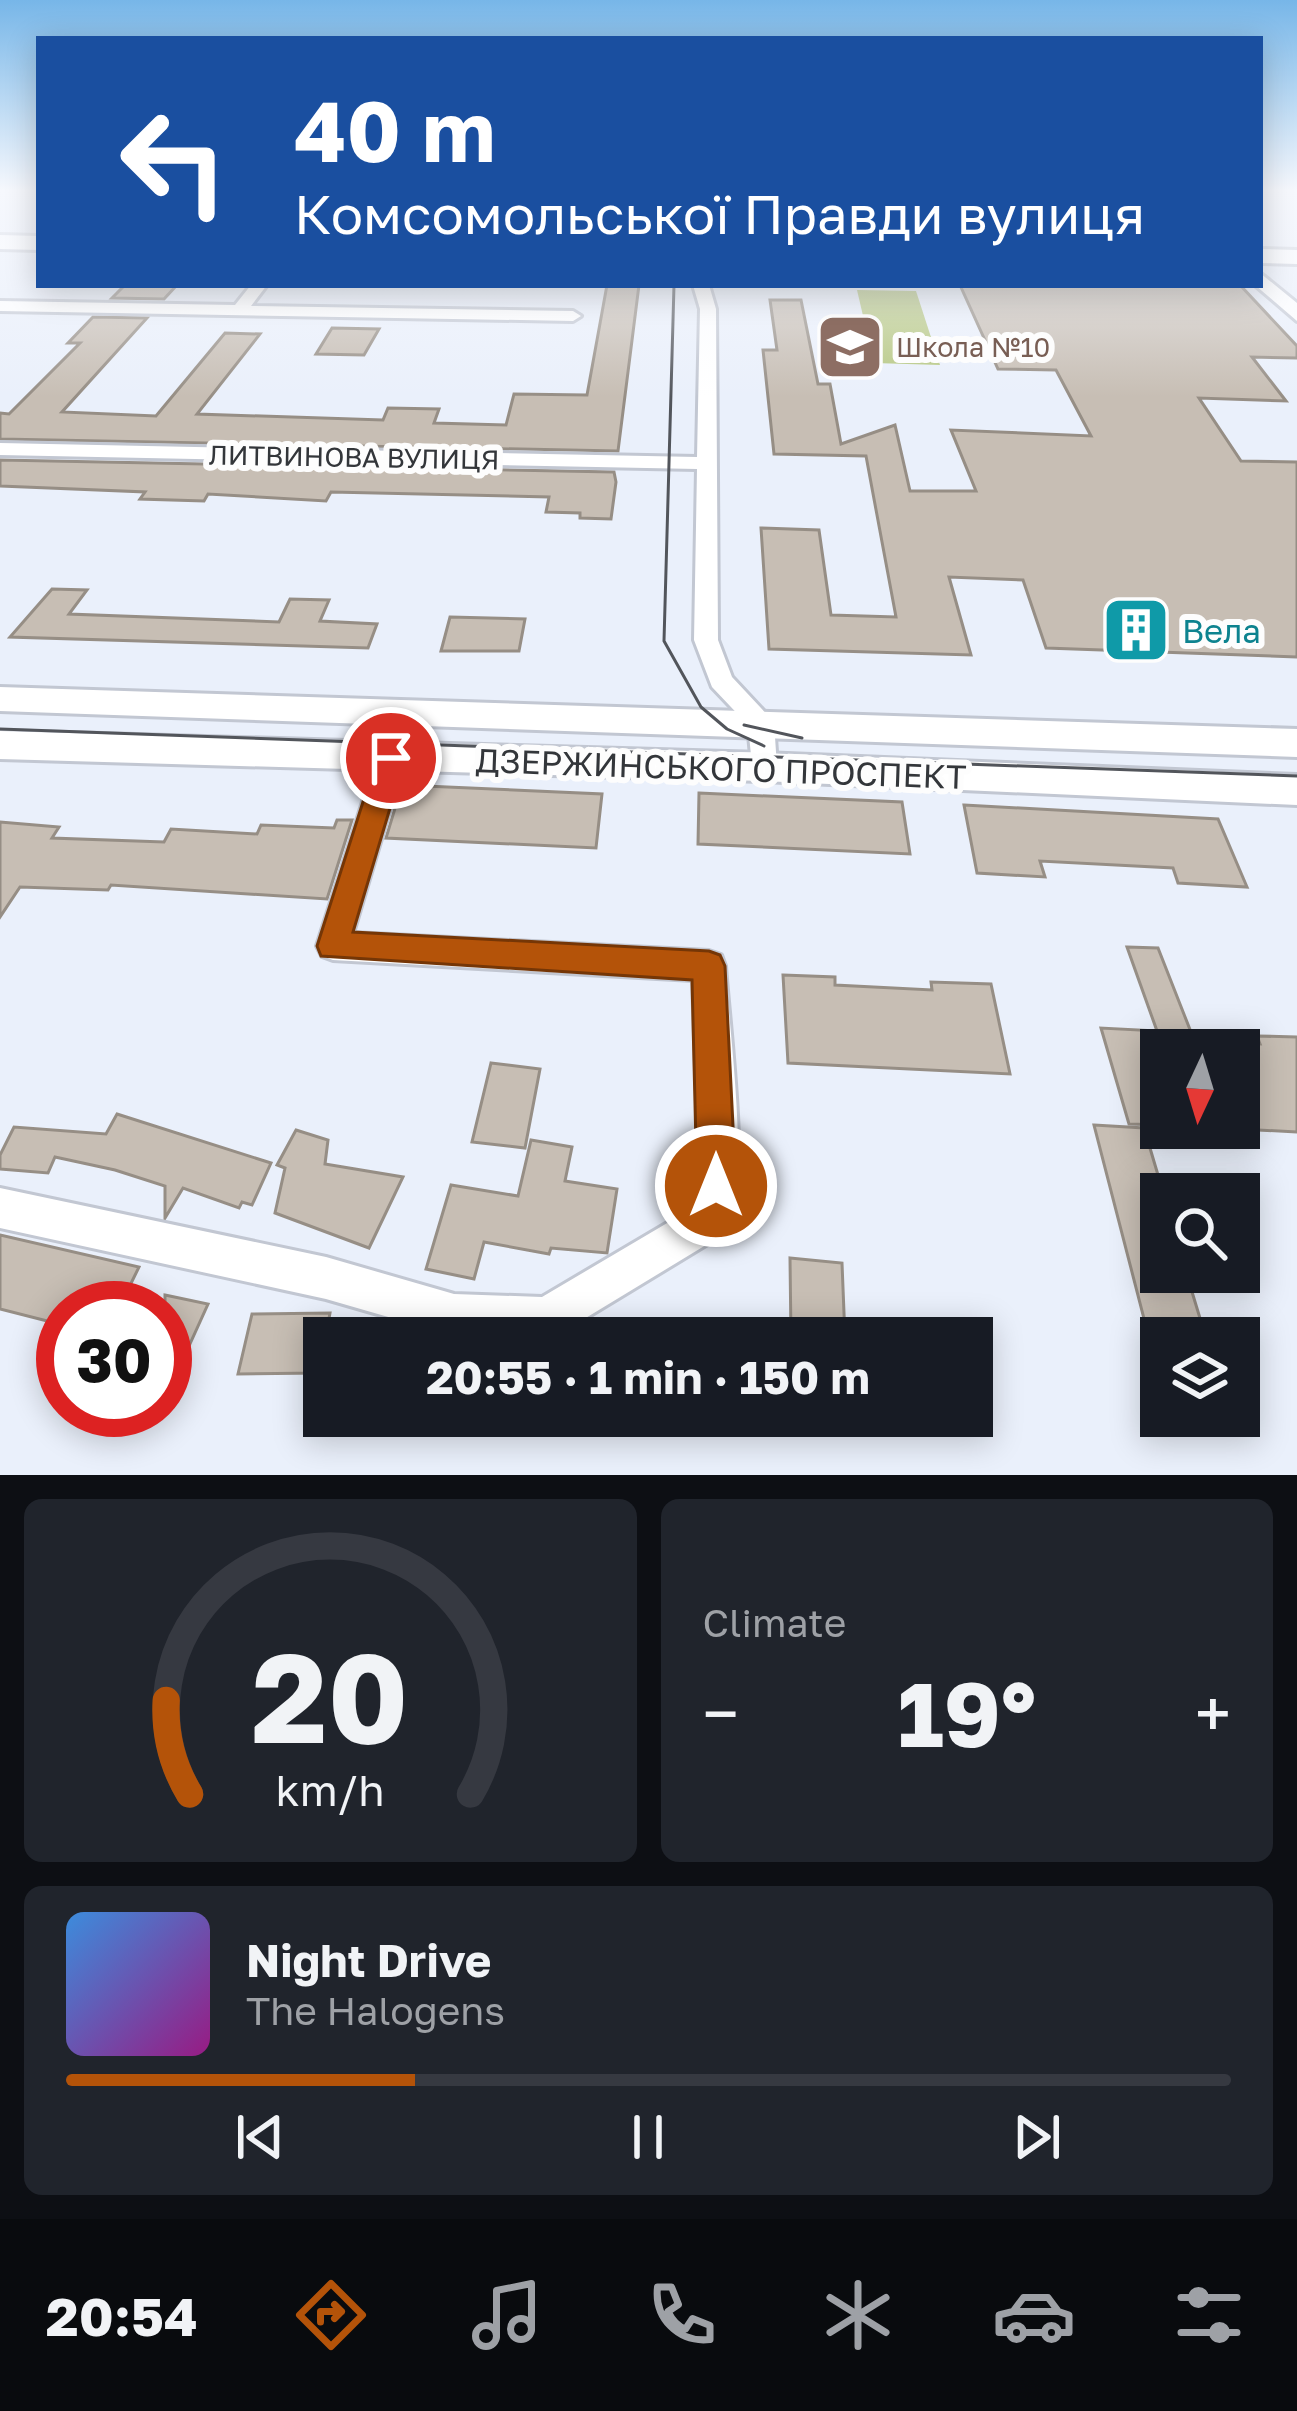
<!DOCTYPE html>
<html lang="en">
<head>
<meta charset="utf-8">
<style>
	:root { --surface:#171b24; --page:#20242c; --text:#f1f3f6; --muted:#9ea1a6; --line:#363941; --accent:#b45309 }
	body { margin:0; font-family:"Golos Text",sans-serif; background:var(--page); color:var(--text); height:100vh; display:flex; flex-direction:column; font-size:45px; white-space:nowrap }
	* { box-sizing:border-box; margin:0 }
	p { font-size:39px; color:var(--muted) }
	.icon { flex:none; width:66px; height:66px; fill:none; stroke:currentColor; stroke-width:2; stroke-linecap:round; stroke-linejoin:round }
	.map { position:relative; height:1475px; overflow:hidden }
	.side { display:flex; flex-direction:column; gap:24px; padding:24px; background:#0d0f14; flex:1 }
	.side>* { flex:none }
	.guide { position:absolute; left:36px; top:36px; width:1227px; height:252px; border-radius:0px; box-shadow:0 6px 30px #0003; background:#1a4fa0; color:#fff; overflow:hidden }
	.needle { width:78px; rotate:184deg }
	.controls { position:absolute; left:1140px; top:1029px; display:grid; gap:24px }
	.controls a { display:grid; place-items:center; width:120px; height:120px; border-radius:0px; background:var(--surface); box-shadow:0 6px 30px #0003; font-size:60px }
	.speed { position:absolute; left:36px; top:1281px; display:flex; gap:24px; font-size:60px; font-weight:700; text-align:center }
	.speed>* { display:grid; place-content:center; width:156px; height:156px; border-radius:50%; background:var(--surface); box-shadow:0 6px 30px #0003; line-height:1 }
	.speed .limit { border:18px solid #d22; background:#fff; color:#111 }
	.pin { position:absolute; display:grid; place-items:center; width:102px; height:102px; color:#fff; margin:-51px; border:6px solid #fff; border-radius:50%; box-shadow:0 3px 12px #0007 }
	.me { position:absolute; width:132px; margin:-66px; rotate:0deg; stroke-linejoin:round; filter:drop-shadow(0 0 9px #0008) }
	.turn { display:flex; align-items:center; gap:42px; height:252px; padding:0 60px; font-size:54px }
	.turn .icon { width:156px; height:156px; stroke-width:2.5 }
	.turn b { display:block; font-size:84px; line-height:102px }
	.big { font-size:90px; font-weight:700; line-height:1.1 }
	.side .widget { flex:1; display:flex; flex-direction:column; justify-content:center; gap:18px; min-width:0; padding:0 42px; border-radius:18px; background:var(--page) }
	.side .dial { align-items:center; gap:0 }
	.dial svg { height:312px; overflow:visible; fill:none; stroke:var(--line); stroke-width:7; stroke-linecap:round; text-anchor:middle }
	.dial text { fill:var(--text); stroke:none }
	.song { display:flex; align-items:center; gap:36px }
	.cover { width:144px; height:144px; border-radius:18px; background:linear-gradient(135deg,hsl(210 70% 55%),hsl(310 70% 35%)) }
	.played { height:12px; border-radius:6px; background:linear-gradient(90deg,var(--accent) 30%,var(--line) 30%) }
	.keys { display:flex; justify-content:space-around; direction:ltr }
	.heat { display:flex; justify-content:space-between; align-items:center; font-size:66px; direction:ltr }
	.side .tiles { flex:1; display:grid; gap:24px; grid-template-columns:1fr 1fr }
	.widget:last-child { grid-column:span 2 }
	.trip { position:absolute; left:303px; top:1317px; width:690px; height:120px; border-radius:0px; background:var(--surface); box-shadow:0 6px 30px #0003; font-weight:700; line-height:120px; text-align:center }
	.tab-bar { display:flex; height:192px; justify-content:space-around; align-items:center; background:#090b0e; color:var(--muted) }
	.tab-bar .icon { width:84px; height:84px }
	.tab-bar .current { color:var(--accent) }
	.tab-bar b { font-size:54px; color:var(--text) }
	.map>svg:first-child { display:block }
</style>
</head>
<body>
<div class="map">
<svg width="1297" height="1475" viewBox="0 0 1297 1475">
	<rect width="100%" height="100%" fill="#eaf0fb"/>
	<polygon fill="#b6c781" points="857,290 916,291 940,365 874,363"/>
	<g fill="#c7beb4" stroke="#968e85" stroke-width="3">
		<polygon points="125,285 177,285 164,299 112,298"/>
		<polygon points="607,285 639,285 618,451 0,439 0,413 9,414 80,343 68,343 93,317 147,318 62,412 156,416 225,333 260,334 197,414 383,420 388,408 439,409 434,423 506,425 514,394 587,395"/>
		<polygon points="960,285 1240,285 1297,346 1297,358 1252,357 1286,401 1199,398 1241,461 1297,462 1297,657 1046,648 1023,580 949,577 971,655 769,649 761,528 819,530 831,615 896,617 866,456 774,454 763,350 777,350 770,300 801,300 818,384 830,384 841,444 895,425 910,491 976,491 951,430 1091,436 1056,370 998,369"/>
		<polygon points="332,328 379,329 364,355 316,354"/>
		<polygon points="0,460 614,472 616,482 611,519 580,518 580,513 546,512 549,497 331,492 326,501 208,494 204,501 140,499 145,492 0,486"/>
		<polygon points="52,589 87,590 69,614 279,622 290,599 329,600 320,621 377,624 368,648 10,637"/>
		<polygon points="450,617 525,619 519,651 441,651"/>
		<polygon points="402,785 602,794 596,848 386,838"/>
		<polygon points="699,793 902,802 910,854 698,844"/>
		<polygon points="964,805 1218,819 1247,887 1178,883 1173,868 1040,861 1045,877 977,873"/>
		<polygon points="337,820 352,820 327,899 111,885 108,890 20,887 0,917 0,822 59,827 52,838 164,842 171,829 257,834 261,825 334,828"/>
		<polygon points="1127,947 1158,948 1198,1050 1164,1050 1161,1041 1161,1125 1129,1124 1101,1028 1157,1031"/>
		<polygon points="783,975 835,977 835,985 932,990 931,982 991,984 1010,1074 788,1063"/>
		<polygon points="1257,1036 1297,1037 1297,1132 1239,1129 1239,1043 1260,1044"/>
		<polygon points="491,1063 540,1069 525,1148 472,1142"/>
		<polygon points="117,1114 271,1163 252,1205 242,1202 239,1208 183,1188 165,1218 165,1186 115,1170 55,1157 48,1173 0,1169 0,1155 14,1127 106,1134"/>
		<polygon points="1094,1125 1144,1128 1161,1185 1161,1272 1186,1272 1206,1338 1149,1338"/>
		<polygon points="296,1130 328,1140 325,1164 403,1177 369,1248 275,1213 285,1168 277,1165"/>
		<polygon points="531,1140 572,1147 565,1181 617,1189 607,1253 551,1248 549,1254 484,1242 474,1279 426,1269 451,1185 518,1196"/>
		<polygon points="0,1235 139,1267 119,1308 63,1308 63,1325 0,1309"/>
		<polygon points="790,1258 842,1263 845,1338 791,1338"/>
		<polygon points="165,1295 208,1304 165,1399"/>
		<polygon points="330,1313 319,1373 238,1374 252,1314"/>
	</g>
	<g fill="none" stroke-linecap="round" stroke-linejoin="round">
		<g stroke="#c2c7d2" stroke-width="6">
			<g id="minor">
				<polygon points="251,285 267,285 251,306 573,311 581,316 573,321 0,311 0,301 235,305"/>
				<polygon points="693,285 709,285 716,309 718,640 732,677 774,722 777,767 773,775 753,775 748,725 712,687 694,640 697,469 0,455 0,443 697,457 700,309"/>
				<path d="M391 748 401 751 405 758 353 933 709 951 721 955 725 966C729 1026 750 1181 729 1231L561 1333 549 1338 454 1336 326 1299 0 1228V1188L326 1257 454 1294 542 1297 696 1206 699 1154 693 980 333 960 322 956 317 946 377 758 381 751Z"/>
			</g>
		</g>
		<g stroke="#c2c7d2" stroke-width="6">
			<g id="tertiary">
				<polygon points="1260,273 1297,303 1297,321 1255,285 1260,285"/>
				<polygon points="0,687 1297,729 1297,757 0,711"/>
				<polygon points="0,731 763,753 1297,775 1297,805 763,781 0,759"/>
			</g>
		</g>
		<g stroke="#c2c7d2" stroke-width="6">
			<g id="primary">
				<polygon points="0,235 39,236 39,250 0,249"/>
				<polygon points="1260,249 1297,250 1297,264 1260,263"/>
			</g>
		</g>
		<use href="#minor" fill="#fff" fill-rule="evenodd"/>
		<use href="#tertiary" fill="#fff" fill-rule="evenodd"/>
		<use href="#primary" fill="#fff" fill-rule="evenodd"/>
		<g stroke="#52555b" stroke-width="3">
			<polyline points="674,285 664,641 701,707 727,729 764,746"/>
			<polyline points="744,725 802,738"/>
			<polyline points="0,729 1297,776"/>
		</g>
	</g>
	<linearGradient id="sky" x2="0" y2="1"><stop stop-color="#77b6e8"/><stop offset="0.48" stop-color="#f6f8fd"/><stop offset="1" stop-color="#f6f8fd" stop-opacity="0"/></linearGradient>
	<rect width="1297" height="397" fill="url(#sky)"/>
	<polygon fill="#b45309" stroke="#753606" stroke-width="3" points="391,748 405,758 353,932 709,951 720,955 725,966 736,1186 730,1200 716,1205 703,1200 697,1186 692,980 321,956 317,946 377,758"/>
	<defs>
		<g id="school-square" transform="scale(3.45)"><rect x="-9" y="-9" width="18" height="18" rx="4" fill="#8d6e63" stroke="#fdfdfd"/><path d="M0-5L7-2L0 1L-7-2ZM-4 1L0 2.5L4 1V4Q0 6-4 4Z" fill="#fff"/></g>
		<g id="building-square" transform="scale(3.45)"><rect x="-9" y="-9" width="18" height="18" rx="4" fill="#0f9aa8" stroke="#fdfdfd"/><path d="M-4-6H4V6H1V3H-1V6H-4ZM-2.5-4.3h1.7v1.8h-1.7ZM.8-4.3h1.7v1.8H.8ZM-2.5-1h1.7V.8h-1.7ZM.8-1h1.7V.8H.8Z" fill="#fff"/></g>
	</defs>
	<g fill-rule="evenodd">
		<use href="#school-square" x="850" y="347"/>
		<use href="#building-square" x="1136" y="630"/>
	</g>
	<g text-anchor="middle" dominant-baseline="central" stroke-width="12" stroke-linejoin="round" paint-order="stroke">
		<g font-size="27" fill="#785e54" stroke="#fdfdfd" text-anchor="start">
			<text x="896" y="347">Школа №10</text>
		</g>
		<g font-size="27" fill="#33363a" stroke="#fdfdfd">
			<text transform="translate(354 457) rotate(1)">ЛИТВИНОВА ВУЛИЦЯ</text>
		</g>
		<g font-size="33" fill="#0d838f" stroke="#fdfdfd" text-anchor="start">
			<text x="1182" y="630">Вела</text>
		</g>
		<g font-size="33" fill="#33363a" stroke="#fdfdfd">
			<text transform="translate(721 768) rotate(2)">ДЗЕРЖИНСЬКОГО ПРОСПЕКТ</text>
		</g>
	</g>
</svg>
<div class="controls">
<a><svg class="needle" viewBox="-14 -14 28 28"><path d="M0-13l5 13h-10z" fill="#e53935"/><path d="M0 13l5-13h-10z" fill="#9ea1a6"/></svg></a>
<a><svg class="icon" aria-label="search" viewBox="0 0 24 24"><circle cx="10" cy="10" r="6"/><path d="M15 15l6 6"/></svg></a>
<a><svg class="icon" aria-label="layers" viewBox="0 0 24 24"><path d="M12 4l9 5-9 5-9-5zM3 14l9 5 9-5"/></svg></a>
</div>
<div class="speed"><div class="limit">30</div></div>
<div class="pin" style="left:391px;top:758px;background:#d93025"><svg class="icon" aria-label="arrive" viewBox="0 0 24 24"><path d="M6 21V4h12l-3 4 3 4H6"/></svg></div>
<svg class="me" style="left:716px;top:1186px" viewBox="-20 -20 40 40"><circle r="17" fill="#b45309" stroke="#fff" stroke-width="3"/><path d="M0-11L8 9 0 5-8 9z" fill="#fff"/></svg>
<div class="trip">20:55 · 1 min · 150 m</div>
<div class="guide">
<div class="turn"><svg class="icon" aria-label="left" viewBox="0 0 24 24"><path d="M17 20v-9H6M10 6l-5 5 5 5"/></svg><div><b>40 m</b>Комсомольської Правди вулиця</div></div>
</div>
</div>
<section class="side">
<div class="tiles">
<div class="widget dial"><svg viewBox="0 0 100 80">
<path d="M14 69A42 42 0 1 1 86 69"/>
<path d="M14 69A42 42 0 0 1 8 45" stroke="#b45309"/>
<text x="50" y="56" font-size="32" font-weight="700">20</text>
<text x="50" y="72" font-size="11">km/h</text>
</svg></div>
<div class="widget"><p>Climate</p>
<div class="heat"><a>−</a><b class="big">19°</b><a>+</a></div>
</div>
<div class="widget">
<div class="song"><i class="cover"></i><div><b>Night Drive</b><p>The Halogens</p></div></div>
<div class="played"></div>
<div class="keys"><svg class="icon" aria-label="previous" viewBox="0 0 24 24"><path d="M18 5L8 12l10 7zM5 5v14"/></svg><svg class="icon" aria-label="pause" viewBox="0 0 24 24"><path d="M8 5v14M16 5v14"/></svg><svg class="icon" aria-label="next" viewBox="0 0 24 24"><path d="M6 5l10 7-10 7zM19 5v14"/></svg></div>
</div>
</div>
</section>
<nav class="tab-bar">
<b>20:54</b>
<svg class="icon current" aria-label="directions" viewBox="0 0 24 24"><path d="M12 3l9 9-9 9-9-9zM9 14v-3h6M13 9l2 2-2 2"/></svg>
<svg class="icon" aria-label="music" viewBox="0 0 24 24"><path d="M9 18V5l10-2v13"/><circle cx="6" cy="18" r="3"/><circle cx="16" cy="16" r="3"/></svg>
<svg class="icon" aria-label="phone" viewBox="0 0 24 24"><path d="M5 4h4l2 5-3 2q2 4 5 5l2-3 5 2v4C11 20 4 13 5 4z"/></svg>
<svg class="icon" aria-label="climate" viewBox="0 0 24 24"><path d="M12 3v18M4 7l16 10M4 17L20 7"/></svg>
<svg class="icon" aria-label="car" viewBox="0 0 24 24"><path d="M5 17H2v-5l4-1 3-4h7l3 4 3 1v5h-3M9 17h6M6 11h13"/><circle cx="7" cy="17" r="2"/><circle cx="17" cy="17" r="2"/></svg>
<svg class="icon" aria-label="filters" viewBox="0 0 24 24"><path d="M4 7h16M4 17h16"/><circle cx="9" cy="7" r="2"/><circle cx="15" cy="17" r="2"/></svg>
</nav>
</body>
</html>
